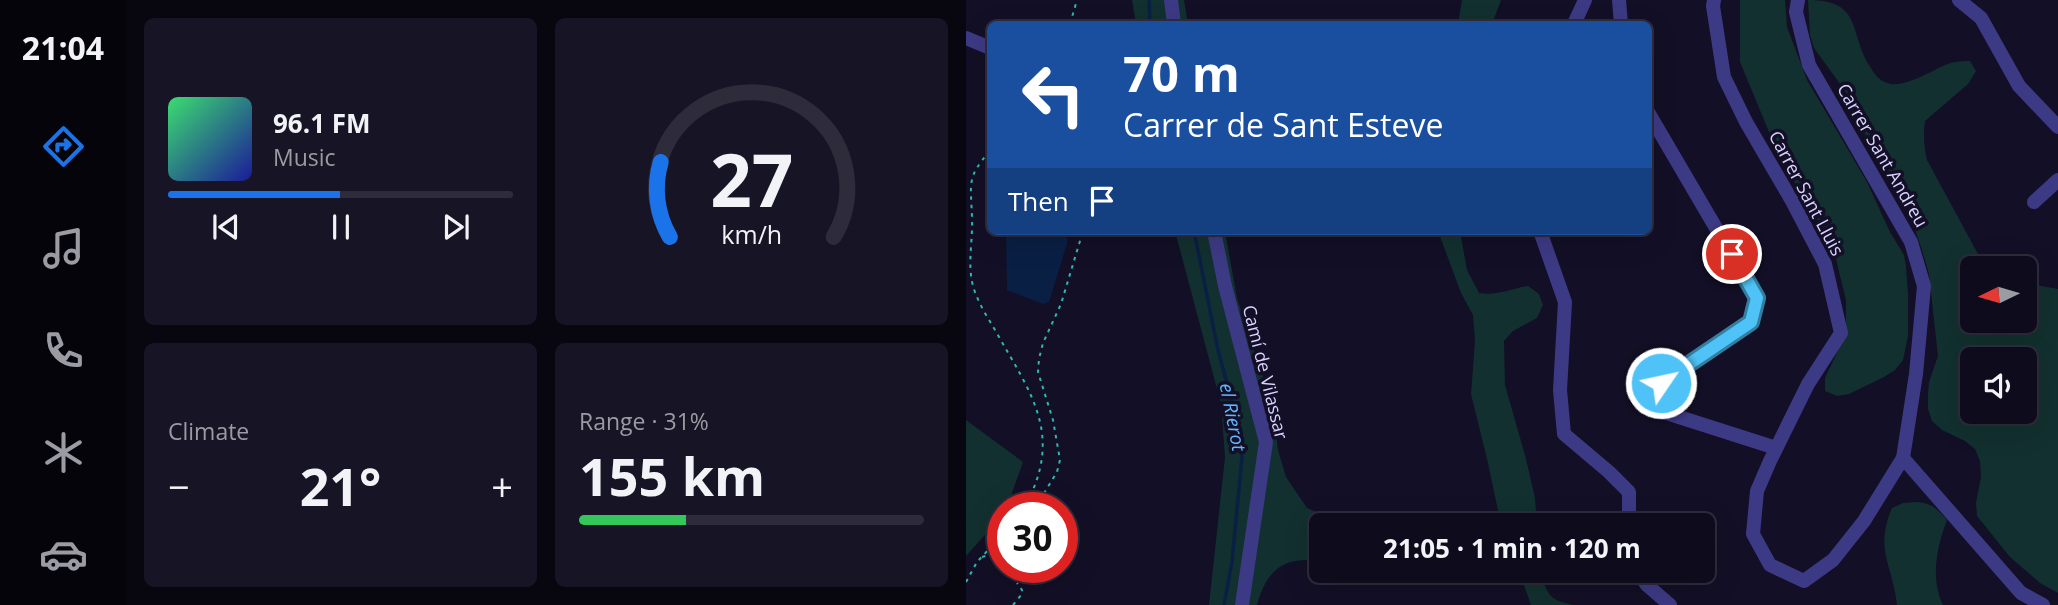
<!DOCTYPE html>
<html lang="en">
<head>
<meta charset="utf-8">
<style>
	:root { --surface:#0e0b1c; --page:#171425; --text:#f1f3f6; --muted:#9b9ba3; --line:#2e2b3b; --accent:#1a73e8 }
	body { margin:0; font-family:"Open Sans",sans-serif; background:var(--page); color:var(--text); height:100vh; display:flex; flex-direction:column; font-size:26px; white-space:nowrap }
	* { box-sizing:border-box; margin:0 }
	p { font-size:23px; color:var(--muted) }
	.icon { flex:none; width:38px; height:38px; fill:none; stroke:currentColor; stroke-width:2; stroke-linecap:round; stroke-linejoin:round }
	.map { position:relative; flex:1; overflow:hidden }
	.sheet { display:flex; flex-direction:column; gap:18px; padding:18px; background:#08060f; width:840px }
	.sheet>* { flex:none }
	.hud { position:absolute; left:21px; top:21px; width:665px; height:214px; border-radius:10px; box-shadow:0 7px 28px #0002,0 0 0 2px var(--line); background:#1a4fa0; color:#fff; overflow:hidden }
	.needle { width:46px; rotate:265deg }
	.tools { position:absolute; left:994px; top:256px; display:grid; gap:14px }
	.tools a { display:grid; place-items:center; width:77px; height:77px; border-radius:10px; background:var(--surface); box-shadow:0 7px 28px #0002,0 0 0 2px var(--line); font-size:35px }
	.speed { position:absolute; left:21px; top:492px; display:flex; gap:14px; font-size:35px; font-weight:700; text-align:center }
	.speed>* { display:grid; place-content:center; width:91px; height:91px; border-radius:50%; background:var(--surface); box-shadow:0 7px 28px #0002,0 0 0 2px var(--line); line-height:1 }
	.speed .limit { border:10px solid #d22; background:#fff; color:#111 }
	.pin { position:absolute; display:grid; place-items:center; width:60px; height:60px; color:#fff; margin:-30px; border:4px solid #fff; border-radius:50%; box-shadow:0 2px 7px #0007 }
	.me { position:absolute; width:77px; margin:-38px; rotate:56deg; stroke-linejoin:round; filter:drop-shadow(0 0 5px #0008) }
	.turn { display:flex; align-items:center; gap:24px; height:147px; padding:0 21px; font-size:32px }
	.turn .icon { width:91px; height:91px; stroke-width:2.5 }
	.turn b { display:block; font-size:49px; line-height:60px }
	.then { display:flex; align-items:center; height:66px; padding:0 21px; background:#0003; gap:14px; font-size:26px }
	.big { font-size:52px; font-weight:700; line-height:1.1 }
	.sheet .tile { flex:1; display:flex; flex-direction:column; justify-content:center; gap:10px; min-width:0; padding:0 24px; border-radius:10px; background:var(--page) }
	.sheet .dial { align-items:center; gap:0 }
	.dial svg { height:182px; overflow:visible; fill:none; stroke:var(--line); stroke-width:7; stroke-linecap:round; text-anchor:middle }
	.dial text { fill:var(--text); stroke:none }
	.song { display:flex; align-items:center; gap:21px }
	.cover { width:84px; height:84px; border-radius:10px; background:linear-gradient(135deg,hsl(140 70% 55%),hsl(240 70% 35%)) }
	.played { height:7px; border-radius:4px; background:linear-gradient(90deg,var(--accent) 50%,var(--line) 50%) }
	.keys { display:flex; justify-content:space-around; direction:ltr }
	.heat { display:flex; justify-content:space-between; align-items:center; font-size:38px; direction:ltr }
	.charge { height:10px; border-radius:5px; background:linear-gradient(90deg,#34c759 31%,var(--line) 0) }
	.sheet .tiles { flex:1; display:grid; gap:18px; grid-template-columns:repeat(2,1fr) }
	.trip { position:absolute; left:343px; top:513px; width:406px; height:70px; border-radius:10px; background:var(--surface); box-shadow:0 7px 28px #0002,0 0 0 2px var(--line); font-weight:700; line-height:70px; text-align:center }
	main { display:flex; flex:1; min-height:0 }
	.tab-bar { display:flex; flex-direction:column; width:126px; justify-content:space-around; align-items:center; background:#06040b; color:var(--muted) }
	.tab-bar .icon { width:49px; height:49px }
	.tab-bar .on { color:var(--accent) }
	.tab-bar b { font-size:32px; color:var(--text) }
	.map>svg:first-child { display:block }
</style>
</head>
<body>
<main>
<nav class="tab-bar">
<b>21:04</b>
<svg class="icon on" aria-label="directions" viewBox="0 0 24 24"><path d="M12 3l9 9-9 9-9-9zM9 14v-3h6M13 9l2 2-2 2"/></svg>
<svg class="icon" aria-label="music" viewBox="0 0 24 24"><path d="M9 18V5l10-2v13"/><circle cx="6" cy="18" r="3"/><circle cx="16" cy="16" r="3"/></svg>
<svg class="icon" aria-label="phone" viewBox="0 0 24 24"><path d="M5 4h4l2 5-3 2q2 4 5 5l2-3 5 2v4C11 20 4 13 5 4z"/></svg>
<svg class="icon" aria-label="climate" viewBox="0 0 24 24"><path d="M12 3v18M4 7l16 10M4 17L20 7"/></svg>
<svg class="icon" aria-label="car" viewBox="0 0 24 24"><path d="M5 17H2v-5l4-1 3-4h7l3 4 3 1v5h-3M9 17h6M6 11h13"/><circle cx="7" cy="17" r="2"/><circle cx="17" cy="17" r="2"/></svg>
</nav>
<section class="sheet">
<div class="tiles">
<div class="tile">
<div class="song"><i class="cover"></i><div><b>96.1 FM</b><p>Music</p></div></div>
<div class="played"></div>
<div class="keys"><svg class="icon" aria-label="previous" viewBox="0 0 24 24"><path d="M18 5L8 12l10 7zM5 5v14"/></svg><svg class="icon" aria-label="pause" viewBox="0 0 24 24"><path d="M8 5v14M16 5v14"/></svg><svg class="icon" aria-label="next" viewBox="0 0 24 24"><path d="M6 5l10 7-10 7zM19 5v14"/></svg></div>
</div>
<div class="tile dial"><svg viewBox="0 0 100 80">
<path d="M14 69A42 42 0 1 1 86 69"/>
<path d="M14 69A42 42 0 0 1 10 36" stroke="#1a73e8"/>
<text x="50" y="56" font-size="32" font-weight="700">27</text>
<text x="50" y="72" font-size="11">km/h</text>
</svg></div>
<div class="tile"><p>Climate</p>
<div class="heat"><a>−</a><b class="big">21°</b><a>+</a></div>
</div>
<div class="tile"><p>Range · 31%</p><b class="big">155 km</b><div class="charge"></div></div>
</div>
</section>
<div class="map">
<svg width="1092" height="605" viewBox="0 0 1092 605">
	<rect width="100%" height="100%" fill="#130f26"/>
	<g fill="#12302f" fill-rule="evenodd">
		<polygon points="166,0 218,0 222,24 170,24"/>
		<polygon points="496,0 535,0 526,24 492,24"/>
		<polygon points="774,0 819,0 821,27 841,80 901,182 924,232 938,255 940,266 942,294 942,336 937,360 929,370 918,377 883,394 871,396 859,391 859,378 880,334 880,300 867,247 813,156 774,62"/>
		<path d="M842 0C898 0 882 34 905 68 909 75 913 80 921 83 938 89 966 70 982 64 990 61 996 61 1004 61L1010 71 1002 84 959 121C957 135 958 147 961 160L1012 254 1019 263 1026 268H1006V320H1059V283L1092 289V593L1074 583 1044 557 1011 516 1010 503 1015 477 1014 461 1009 449 999 441 976 430 966 421 962 409V394L963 382 972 356 963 274 956 250 947 224 931 190 923 179 896 128 880 92 848 48 844 35ZM1006 359H1059V411H1006Z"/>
		<path d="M209 231H259L271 298 307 407 312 450 320 477 341 508 353 513H392L403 521 404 525H355V561C318 556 301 569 291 605H243L259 457 255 404Z"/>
		<path d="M472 231H494L501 270 513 293C531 296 545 289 562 286L573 294 577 305 571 318 547 331 538 341 539 385 560 459 569 498 571 525H535L522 463 505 394 509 341 507 315 495 293Z"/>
		<polygon points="0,420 57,462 41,507 37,508 37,515 0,556"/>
		<path d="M950 502C965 503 972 509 981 520 971 546 964 579 977 605H931C927 565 908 550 926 508L937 503Z"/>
		<path d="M553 571H575C580 594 584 601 608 605H565Z"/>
	</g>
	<polygon fill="#0a1f44" points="40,231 101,231 101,244 83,302 77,304 41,290"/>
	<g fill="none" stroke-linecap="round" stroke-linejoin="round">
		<g stroke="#0a1f44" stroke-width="3.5">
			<polyline points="183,0 184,24"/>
			<polyline points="228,231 252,350 271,421 276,457 266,562 258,605"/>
		</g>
		<g stroke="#2fb8b0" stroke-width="2" stroke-dasharray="3.5 5" stroke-linecap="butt">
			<polyline points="104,24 111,0"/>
			<path d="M24 151C0 178 5 183 6 218 7 244 0 268 9 292 14 306 22 318 29 330 65 394 99 435 58 508"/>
			<polyline points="69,508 91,472 94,460 87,420 72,372 73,359 77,343 95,304 117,231"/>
			<polyline points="16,557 26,554 37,546"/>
			<polyline points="0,582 11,562 37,534"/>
			<polyline points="47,605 56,594 56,590 51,583"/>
		</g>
		<g stroke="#3d3a85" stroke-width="14">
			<polyline points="205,0 208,24"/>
			<polyline points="653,0 655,24"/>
			<polyline points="748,0 747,6 758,77 780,122 826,201 859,264 875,333 842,384 804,461 791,491 787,534 804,565 838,581 867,560 898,521 937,458 950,374 958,286 945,242 843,65 830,12 832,0"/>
			<polyline points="993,0 1015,18 1053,86 1092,127"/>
			<polyline points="608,24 619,0"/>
			<polyline points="0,38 24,48"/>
			<polyline points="682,112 791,298 785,322 695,383 688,409 810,448"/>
			<polyline points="1068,202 1092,180"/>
			<polyline points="248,231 259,286 300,442 276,605"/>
			<polyline points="574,231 599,302 594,390 598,434 643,472 663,492 663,525"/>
			<polyline points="937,458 1055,593 1077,605"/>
			<polyline points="671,570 681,585 704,605"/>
		</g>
	</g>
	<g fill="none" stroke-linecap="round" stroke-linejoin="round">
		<g stroke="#337fa1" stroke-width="18">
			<polyline id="route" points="695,383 785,322 791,298 766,254"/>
		</g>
		<use href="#route" stroke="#4fc3f7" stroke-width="12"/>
	</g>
	<g text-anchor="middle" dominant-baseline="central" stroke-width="7" stroke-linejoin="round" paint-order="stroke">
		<g font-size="18" fill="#d9d4ff" stroke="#130f26">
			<text transform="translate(917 155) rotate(60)">Carrer Sant Andreu</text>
			<text transform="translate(841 193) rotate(62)">Carrer Sant Lluis</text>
			<text transform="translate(300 372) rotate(76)">Camí de Vilassar</text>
		</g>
		<g font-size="19" font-style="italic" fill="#62b6ff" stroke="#130f26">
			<text transform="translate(267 417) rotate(79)">el Rierot</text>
		</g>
	</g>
</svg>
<div class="tools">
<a><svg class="needle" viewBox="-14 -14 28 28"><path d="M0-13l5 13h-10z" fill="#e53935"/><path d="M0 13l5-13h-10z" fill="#9b9ba3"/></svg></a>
<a><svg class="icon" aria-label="sound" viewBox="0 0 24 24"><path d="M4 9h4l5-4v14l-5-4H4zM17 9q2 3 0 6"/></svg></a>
</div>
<div class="speed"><div class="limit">30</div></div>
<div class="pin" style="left:766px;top:254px;background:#d93025"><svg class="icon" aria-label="arrive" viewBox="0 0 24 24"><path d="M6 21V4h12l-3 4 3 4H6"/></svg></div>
<svg class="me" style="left:695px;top:383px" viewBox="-20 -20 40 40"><circle r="17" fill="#4fc3f7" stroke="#fff" stroke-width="3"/><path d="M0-11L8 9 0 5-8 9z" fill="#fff"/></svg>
<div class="trip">21:05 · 1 min · 120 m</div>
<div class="hud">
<div class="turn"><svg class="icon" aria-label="left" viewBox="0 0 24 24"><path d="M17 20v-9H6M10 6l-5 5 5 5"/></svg><div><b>70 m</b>Carrer de Sant Esteve</div></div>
<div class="then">Then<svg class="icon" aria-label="arrive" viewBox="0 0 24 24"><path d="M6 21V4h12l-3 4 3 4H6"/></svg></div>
</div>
</div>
</main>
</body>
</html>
